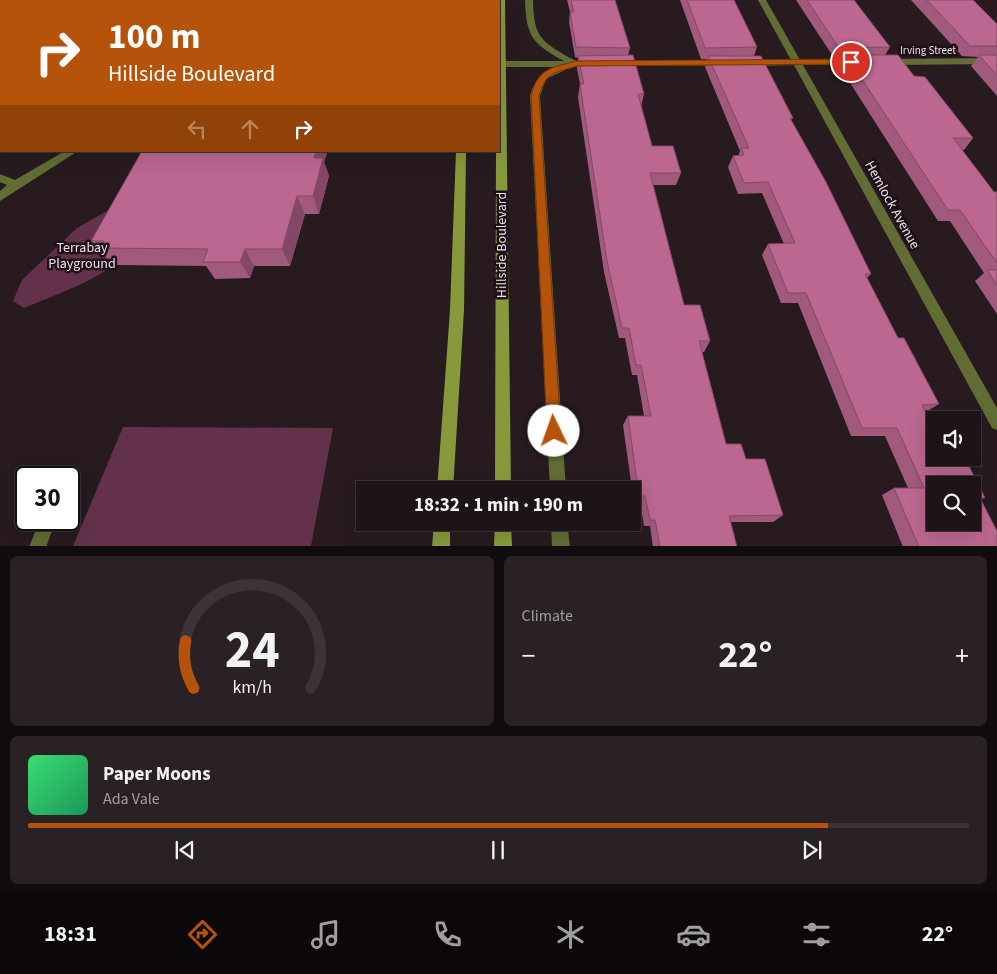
<!DOCTYPE html>
<html lang="en">
<head>
<meta charset="utf-8">
<style>
	:root { --surface:#1d1418; --page:#2a2125; --text:#f1f3f6; --muted:#a09ea2; --line:#3b3337; --accent:#b45309 }
	body { margin:0; font-family:"Source Sans 3",sans-serif; background:var(--page); color:var(--text); height:100vh; display:flex; flex-direction:column; font-size:19px; white-space:nowrap }
	* { box-sizing:border-box; margin:0 }
	p { font-size:16px; color:var(--muted) }
	.icon { flex:none; width:28px; height:28px; fill:none; stroke:currentColor; stroke-width:2; stroke-linecap:round; stroke-linejoin:round }
	.map { position:relative; height:546px; overflow:hidden }
	.sheet { display:flex; flex-direction:column; gap:10px; padding:10px; background:#100b0d; flex:1 }
	.sheet>* { flex:none }
	.hud { position:absolute; left:0px; top:0px; width:500px; height:152px; box-shadow:0 5px 20px #0002,0 0 0 1px var(--line); background:#b45309; color:#fff; overflow:hidden }
	.buttons { position:absolute; left:926px; top:411px; display:grid; gap:10px }
	.buttons a { display:grid; place-items:center; width:55px; height:55px; border-radius:0px; background:var(--surface); box-shadow:0 5px 20px #0002,0 0 0 1px var(--line); font-size:25px }
	.speed { position:absolute; left:15px; top:466px; display:flex; gap:10px; font-size:25px; font-weight:700; text-align:center }
	.speed>* { display:grid; place-content:center; width:65px; height:65px; border-radius:50%; background:var(--surface); box-shadow:0 5px 20px #0002,0 0 0 1px var(--line); line-height:1 }
	.speed .limit { border:2px solid #111; border-radius:8px; background:#fff; color:#111 }
	.pin { position:absolute; display:grid; place-items:center; width:42px; height:42px; color:#fff; margin:-21px; border:2px solid #fff; border-radius:50%; box-shadow:0 1px 5px #0007 }
	.me { position:absolute; width:55px; margin:-28px; rotate:357deg; stroke-linejoin:round; filter:drop-shadow(0 0 4px #0008) }
	.turn { display:flex; align-items:center; gap:18px; height:105px; padding:0 25px; font-size:22px }
	.turn .icon { width:65px; height:65px; stroke-width:2.5 }
	.turn b { display:block; font-size:35px; line-height:42px }
	.lanes { display:flex; align-items:center; height:48px; padding:0 25px; background:#0003; justify-content:center; gap:25px; direction:ltr }
	.lanes .off { opacity:.35 }
	.big { font-size:38px; font-weight:700; line-height:1.1 }
	.sheet .widget { flex:1; display:flex; flex-direction:column; justify-content:center; gap:8px; min-width:0; padding:0 18px; border-radius:8px; background:var(--page) }
	.sheet .dial { align-items:center; gap:0 }
	.dial svg { height:130px; overflow:visible; fill:none; stroke:var(--line); stroke-width:7; stroke-linecap:round; text-anchor:middle }
	.dial text { fill:var(--text); stroke:none }
	.song { display:flex; align-items:center; gap:15px }
	.cover { width:60px; height:60px; border-radius:8px; background:linear-gradient(135deg,hsl(140 70% 55%),hsl(150 70% 35%)) }
	.played { height:5px; border-radius:2px; background:linear-gradient(90deg,var(--accent) 85%,var(--line) 85%) }
	.keys { display:flex; justify-content:space-around; direction:ltr }
	.heat { display:flex; justify-content:space-between; align-items:center; font-size:28px; direction:ltr }
	.sheet .tiles { flex:1; display:grid; gap:10px; grid-template-columns:1fr 1fr }
	.widget:last-child { grid-column:span 2 }
	.trip { position:absolute; left:356px; top:481px; width:285px; height:50px; border-radius:0px; background:var(--surface); box-shadow:0 5px 20px #0002,0 0 0 1px var(--line); font-weight:700; line-height:50px; text-align:center }
	.tab-bar { display:flex; height:80px; justify-content:space-around; align-items:center; background:#0c080a; color:var(--muted) }
	.tab-bar .icon { width:35px; height:35px }
	.tab-bar .selected { color:var(--accent) }
	.tab-bar b { font-size:22px; color:var(--text) }
	.map>svg:first-child { display:block }
</style>
</head>
<body>
<div class="map">
<svg width="997" height="547" viewBox="0 0 997 547">
	<rect width="100%" height="100%" fill="#271b20"/>
	<g fill="#63324a">
		<polygon points="0,0 319,0 1,1 1,136"/>
		<path d="M136 203 107 258H119C110 276 45 299 24 308L13 301 22 280 77 228 107 211Z"/>
		<polygon points="123,427 333,428 311,546 73,546"/>
	</g>
	<g fill="none" stroke-linecap="round" stroke-linejoin="round">
		<polygon fill="#616d35" fill-rule="evenodd" points="40,520 56,520 46,547 29,547"/>
		<g fill="#616d35" fill-rule="evenodd">
			<path d="M525 0H533C534 26 535 38 560 52 565 55 571 59 577 61 585 63 593 59 599 64L595 67H566L565 70 546 79 540 96 566 490H550L530 96C535 80 541 72 557 67H499V61H564C533 44 526 37 525 0Z"/>
			<polygon points="758,0 766,0 800,60 860,59 864,62 860,65 803,65 997,408 997,430 992,428 794,65 747,66 743,63 747,60 791,60"/>
			<polygon points="997,58 997,64 887,65 883,62 887,59"/>
			<polygon points="722,60 726,63 725,65 620,66 616,63 620,60"/>
			<polygon points="65,151 78,151 0,201 0,191 7,185 0,182 0,174 15,180"/>
			<polygon points="551,522 567,522 570,547 552,547"/>
		</g>
		<g fill="#88993b" fill-rule="evenodd">
			<rect x="463" y="0" width="8" height="1"/>
			<polygon points="497,0 505,0 511,490 495,490 496,151 499,151 499,1"/>
			<polygon points="456,151 466,151 464,310 453,490 437,490 450,310"/>
			<polygon points="434,522 450,522 450,547 432,547"/>
			<polygon points="495,522 511,522 512,547 494,547"/>
		</g>
	</g>
	<g fill="#a1597c">
		<polygon points="567,0 615,0 630,48 628,55 644,94 641,107 652,146 681,173 676,185 653,185 684,305 710,341 704,352 702,352 726,444 746,459 783,515 773,522 731,522 737,547 653,547 650,526 644,526 640,503 634,503 623,425 628,416 644,416 637,375 632,375 625,338 619,338 604,272 578,97 580,84 577,68 578,58 575,57 569,22 570,12"/>
		<polygon points="680,0 734,0 757,47 754,56 793,118 791,120 871,274 867,278 898,338 939,404 926,412 951,462 985,498 981,499 997,547 903,547 882,495 894,488 908,488 885,436 851,436 798,303 781,303 762,255 768,244 784,244 762,193 738,194 728,167 733,156 738,156 740,151 705,67 707,59 701,59"/>
		<polygon points="796,0 854,0 890,47 885,55 914,76 973,138 964,150 962,150 994,192 997,192 997,314 975,281 984,273 950,221 938,221 840,67 845,58 834,58"/>
		<polygon points="911,0 973,0 997,24 997,96 971,66 978,57 962,56"/>
		<polygon points="327,153 324,162 329,176 319,214 305,214 290,266 254,266 250,278 215,279 206,266 116,265 109,258 107,258 91,241"/>
	</g>
	<g fill="#834865">
		<polygon points="316,151 326,151 327,153 324,162 329,176 319,214 313,196 314,158"/>
		<polygon points="297,196 305,214 290,266 282,249"/>
		<polygon points="245,249 254,266 250,278 240,262"/>
	</g>
	<g fill="#bb6790" stroke="#834865" fill-rule="evenodd">
		<polygon points="571,0 615,0 630,48 576,47 570,12 574,12"/>
		<polygon points="687,0 734,0 757,47 705,48"/>
		<polygon points="807,0 854,0 890,47 839,48"/>
		<polygon points="927,0 973,0 997,24 997,46 970,46"/>
		<polygon points="633,55 644,94 638,94 652,146 673,146 681,173 650,173 684,305 700,305 710,341 699,341 726,444 741,444 746,459 765,459 783,515 729,516 737,547 660,547 655,520 650,520 645,496 639,496 628,416 651,416 641,365 636,365 629,328 622,328 607,261 580,84 584,84 578,56"/>
		<polygon points="846,55 898,55 914,76 925,77 973,138 953,138 994,192 997,192 997,263 960,210 948,210"/>
		<polygon points="979,55 997,55 997,75"/>
		<path d="M708 56H761L793 118H790L826 182 871 274H865L898 338H904L939 404 922 405 935 431V458H948L951 462H967L985 498H980L997 531V547H919L894 488H924L897 428H862L806 293H788L768 244 795 243 768 182 744 183 733 156 744 155 741 148H749ZM935 485H972V522H935Z"/>
		<polygon points="142,151 316,151 314,158 323,158 313,196 297,196 282,249 245,249 240,262 203,262 208,249 100,248 104,241 91,241"/>
		<polygon points="987,270 997,270 997,285"/>
	</g>
	<path fill="#b45309" stroke="#753606" d="M851 59 855 62 854 64 577 66C555 73 546 71 539 96L561 431 559 436 554 438 549 436 547 431 531 96C538 68 551 68 576 61Z"/>
	<g text-anchor="middle" dominant-baseline="central" stroke-width="5" stroke-linejoin="round" paint-order="stroke">
		<g font-size="11" fill="#ece3e6" stroke="#1d1117">
			<text x="928" y="50">Irving Street</text>
		</g>
		<g font-size="14" fill="#ece3e6" stroke="#1d1117">
			<text transform="translate(892 205) rotate(61)">Hemlock Avenue</text>
			<text transform="translate(502 245) rotate(-90)">Hillside Boulevard</text>
		</g>
		<g font-size="14" fill="#f5dde7" stroke="#1d1117">
			<text x="82" y="248">Terrabay<tspan x="82" dy="16">Playground</tspan></text>
		</g>
	</g>
</svg>
<div class="buttons">
<a><svg class="icon" aria-label="sound" viewBox="0 0 24 24"><path d="M4 9h4l5-4v14l-5-4H4zM17 9q2 3 0 6"/></svg></a>
<a><svg class="icon" aria-label="search" viewBox="0 0 24 24"><circle cx="10" cy="10" r="6"/><path d="M15 15l6 6"/></svg></a>
</div>
<div class="speed"><div class="limit">30</div></div>
<div class="pin" style="left:851px;top:62px;background:#d93025"><svg class="icon" aria-label="arrive" viewBox="0 0 24 24"><path d="M6 21V4h12l-3 4 3 4H6"/></svg></div>
<svg class="me" style="left:554px;top:431px" viewBox="-20 -20 40 40"><circle r="19" fill="#fff"/><path d="M0-13L10 11 0 6-10 11z" fill="#b45309"/></svg>
<div class="trip">18:32 · 1 min · 190 m</div>
<div class="hud">
<div class="turn"><svg class="icon" aria-label="right" viewBox="0 0 24 24"><path d="M7 20v-9h11M14 6l5 5-5 5"/></svg><div><b>100 m</b>Hillside Boulevard</div></div>
<div class="lanes"><svg class="icon off" aria-label="left" viewBox="0 0 24 24"><path d="M17 20v-9H6M10 6l-5 5 5 5"/></svg><svg class="icon off" aria-label="ahead" viewBox="0 0 24 24"><path d="M12 20V5M6 11l6-6 6 6"/></svg><svg class="icon" aria-label="right" viewBox="0 0 24 24"><path d="M7 20v-9h11M14 6l5 5-5 5"/></svg></div>
</div>
</div>
<section class="sheet">
<div class="tiles">
<div class="widget dial"><svg viewBox="0 0 100 80">
<path d="M14 69A42 42 0 1 1 86 69"/>
<path d="M14 69A42 42 0 0 1 9 40" stroke="#b45309"/>
<text x="50" y="56" font-size="32" font-weight="700">24</text>
<text x="50" y="72" font-size="11">km/h</text>
</svg></div>
<div class="widget"><p>Climate</p>
<div class="heat"><a>−</a><b class="big">22°</b><a>+</a></div>
</div>
<div class="widget">
<div class="song"><i class="cover"></i><div><b>Paper Moons</b><p>Ada Vale</p></div></div>
<div class="played"></div>
<div class="keys"><svg class="icon" aria-label="previous" viewBox="0 0 24 24"><path d="M18 5L8 12l10 7zM5 5v14"/></svg><svg class="icon" aria-label="pause" viewBox="0 0 24 24"><path d="M8 5v14M16 5v14"/></svg><svg class="icon" aria-label="next" viewBox="0 0 24 24"><path d="M6 5l10 7-10 7zM19 5v14"/></svg></div>
</div>
</div>
</section>
<nav class="tab-bar">
<b>18:31</b>
<svg class="icon selected" aria-label="directions" viewBox="0 0 24 24"><path d="M12 3l9 9-9 9-9-9zM9 14v-3h6M13 9l2 2-2 2"/></svg>
<svg class="icon" aria-label="music" viewBox="0 0 24 24"><path d="M9 18V5l10-2v13"/><circle cx="6" cy="18" r="3"/><circle cx="16" cy="16" r="3"/></svg>
<svg class="icon" aria-label="phone" viewBox="0 0 24 24"><path d="M5 4h4l2 5-3 2q2 4 5 5l2-3 5 2v4C11 20 4 13 5 4z"/></svg>
<svg class="icon" aria-label="climate" viewBox="0 0 24 24"><path d="M12 3v18M4 7l16 10M4 17L20 7"/></svg>
<svg class="icon" aria-label="car" viewBox="0 0 24 24"><path d="M5 17H2v-5l4-1 3-4h7l3 4 3 1v5h-3M9 17h6M6 11h13"/><circle cx="7" cy="17" r="2"/><circle cx="17" cy="17" r="2"/></svg>
<svg class="icon" aria-label="filters" viewBox="0 0 24 24"><path d="M4 7h16M4 17h16"/><circle cx="9" cy="7" r="2"/><circle cx="15" cy="17" r="2"/></svg>
<b>22°</b>
</nav>
</body>
</html>
